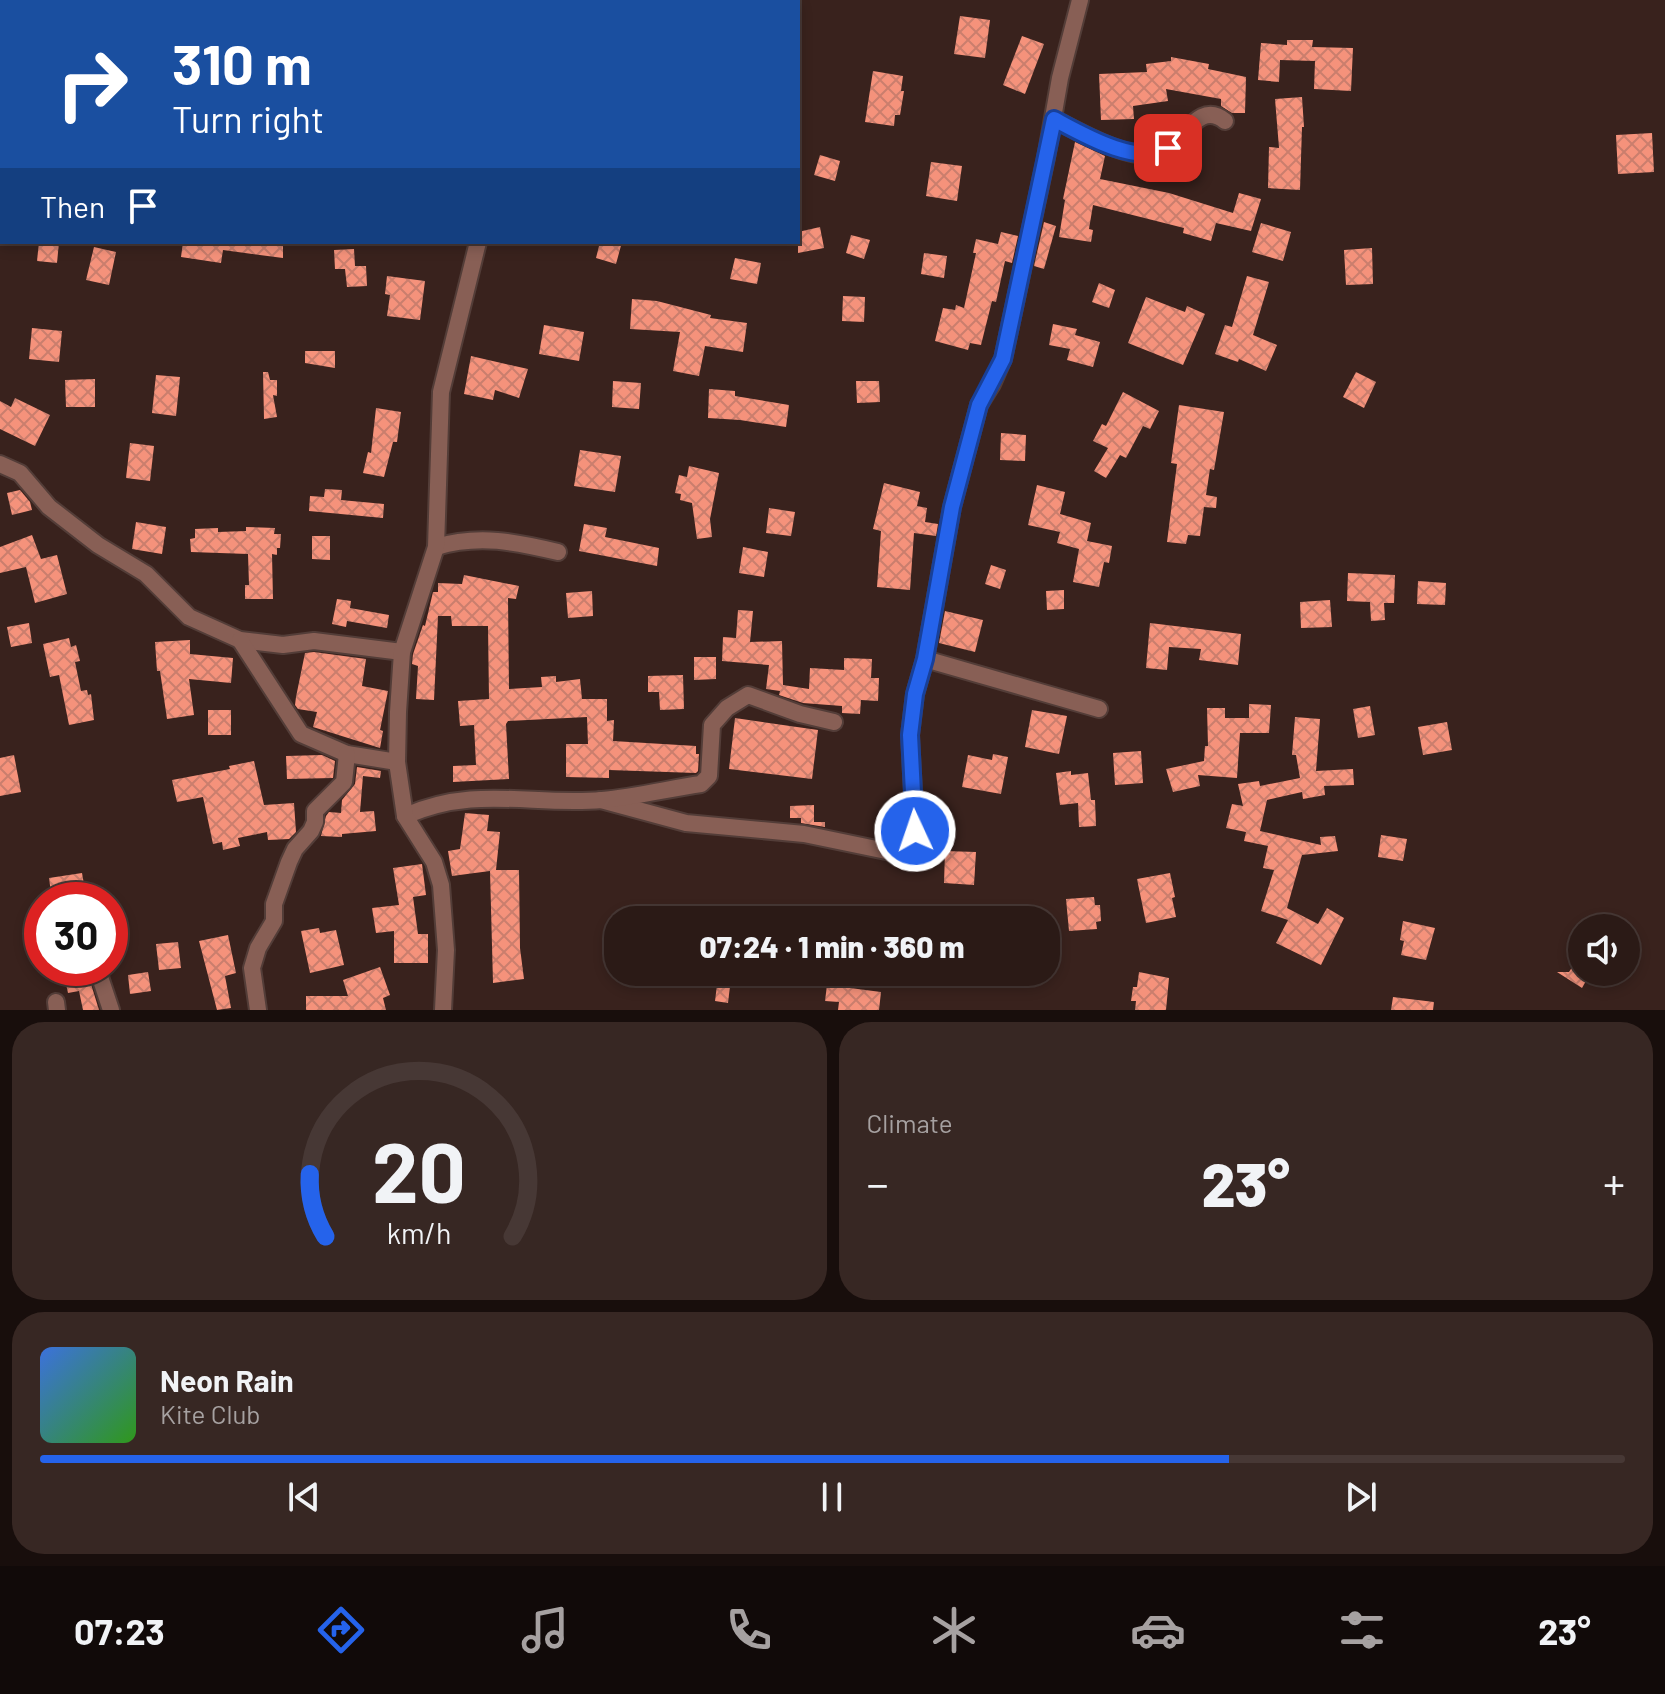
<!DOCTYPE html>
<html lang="en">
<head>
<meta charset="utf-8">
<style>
	:root { --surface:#2b1a16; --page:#372723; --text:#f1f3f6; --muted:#a6a1a1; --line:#473835; --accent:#2563eb }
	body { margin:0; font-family:Barlow,sans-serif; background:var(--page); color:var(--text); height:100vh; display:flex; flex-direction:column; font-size:30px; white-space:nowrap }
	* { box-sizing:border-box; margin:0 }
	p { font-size:26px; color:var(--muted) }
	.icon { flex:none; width:44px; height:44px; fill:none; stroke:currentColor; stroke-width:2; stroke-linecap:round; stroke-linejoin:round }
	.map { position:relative; height:1010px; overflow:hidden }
	.drawer { display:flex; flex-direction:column; gap:12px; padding:12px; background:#180e0c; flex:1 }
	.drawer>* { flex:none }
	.guide { position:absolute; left:0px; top:0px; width:800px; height:244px; box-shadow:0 4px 12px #0003,0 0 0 2px var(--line); background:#1a4fa0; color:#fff; overflow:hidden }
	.fabs { position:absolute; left:1568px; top:914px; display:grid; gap:16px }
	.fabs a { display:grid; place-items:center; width:72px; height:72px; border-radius:50%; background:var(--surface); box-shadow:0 4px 12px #0003,0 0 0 2px var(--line); font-size:40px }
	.speed { position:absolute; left:24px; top:882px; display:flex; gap:16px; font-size:40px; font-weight:700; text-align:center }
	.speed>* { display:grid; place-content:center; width:104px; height:104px; border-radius:50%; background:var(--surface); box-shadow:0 4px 12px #0003,0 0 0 2px var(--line); line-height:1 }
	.speed .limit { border:12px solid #d22; background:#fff; color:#111 }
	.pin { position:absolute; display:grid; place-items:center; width:68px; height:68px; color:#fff; margin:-34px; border-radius:16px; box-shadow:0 4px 12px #0006 }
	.me { position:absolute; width:88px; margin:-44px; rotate:357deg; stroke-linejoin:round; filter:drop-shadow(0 0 6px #0008) }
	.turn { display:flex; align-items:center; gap:28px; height:168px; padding:0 40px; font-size:36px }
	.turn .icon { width:104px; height:104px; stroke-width:2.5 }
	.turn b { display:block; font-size:56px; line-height:68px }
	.then { display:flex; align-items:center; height:76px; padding:0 40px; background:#0003; gap:16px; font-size:30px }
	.big { font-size:60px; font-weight:800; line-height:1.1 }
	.drawer .card { flex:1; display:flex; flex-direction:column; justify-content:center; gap:12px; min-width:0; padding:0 28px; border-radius:32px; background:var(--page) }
	.drawer .dial { align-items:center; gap:0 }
	.dial svg { height:208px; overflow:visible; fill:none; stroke:var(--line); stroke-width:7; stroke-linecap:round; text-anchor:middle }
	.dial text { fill:var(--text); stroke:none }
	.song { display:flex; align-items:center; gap:24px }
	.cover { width:96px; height:96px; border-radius:12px; background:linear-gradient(135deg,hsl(220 70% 55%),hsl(110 70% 35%)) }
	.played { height:8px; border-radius:4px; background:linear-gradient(90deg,var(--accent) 75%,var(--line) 75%) }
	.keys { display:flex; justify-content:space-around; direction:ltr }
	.heat { display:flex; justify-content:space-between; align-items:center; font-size:44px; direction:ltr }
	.drawer .tiles { flex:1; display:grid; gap:12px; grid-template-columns:1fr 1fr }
	.card:last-child { grid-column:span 2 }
	.trip { position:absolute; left:604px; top:906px; width:456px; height:80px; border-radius:32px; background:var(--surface); box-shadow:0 4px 12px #0003,0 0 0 2px var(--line); font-weight:800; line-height:80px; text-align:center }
	.dock { display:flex; height:128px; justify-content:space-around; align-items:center; background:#110a09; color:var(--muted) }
	.dock .icon { width:56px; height:56px }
	.dock .active { color:var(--accent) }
	.dock b { font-size:36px; color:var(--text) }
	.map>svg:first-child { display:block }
</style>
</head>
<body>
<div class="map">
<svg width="1665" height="1010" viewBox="0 0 1665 1010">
	<defs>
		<pattern id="building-cross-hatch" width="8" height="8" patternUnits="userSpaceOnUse" patternTransform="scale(2)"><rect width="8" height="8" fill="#f5927b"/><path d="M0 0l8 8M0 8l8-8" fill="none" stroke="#ca7e6d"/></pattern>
	</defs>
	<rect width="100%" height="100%" fill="#39221d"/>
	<g fill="url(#building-cross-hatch)">
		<polygon points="960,16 990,20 985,58 954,54"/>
		<polygon points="1022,36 1044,44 1025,94 1003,85"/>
		<polygon points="1287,40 1313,40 1312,47 1353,48 1351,91 1314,89 1315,61 1280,60 1279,82 1258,80 1261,43 1287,45"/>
		<polygon points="1171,57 1209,64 1208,69 1246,77 1245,113 1232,113 1221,106 1221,99 1166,89 1168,101 1133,106 1134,119 1101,120 1099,74 1147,72 1146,64 1171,61"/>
		<polygon points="873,71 903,76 901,91 904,91 900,115 895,115 894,126 865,122"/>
		<polygon points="1302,97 1304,127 1302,127 1300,190 1268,188 1269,147 1279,148 1275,99"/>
		<polygon points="1652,133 1654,172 1618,174 1616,135"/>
		<polygon points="1075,142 1105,156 1100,179 1169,193 1233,213 1239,193 1261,199 1251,231 1216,223 1211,241 1183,233 1184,228 1093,205 1089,229 1093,230 1091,242 1059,237 1065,200 1063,199"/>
		<polygon points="820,155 840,161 835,181 814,175"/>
		<polygon points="931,162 962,166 957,201 926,196"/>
		<polygon points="1044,222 1056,226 1044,269 1034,266"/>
		<polygon points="1261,223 1291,232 1283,261 1252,252"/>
		<polygon points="820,227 824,248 798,253 798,232"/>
		<polygon points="1001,232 1018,236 1012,263 1005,261 996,302 992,301 981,345 970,343 968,350 935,341 943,308 955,310 956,305 964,308 976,253 973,253 976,239 998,244"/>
		<polygon points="851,235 870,240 864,259 846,253"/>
		<polygon points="39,242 59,242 57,263 37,261"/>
		<polygon points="183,242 283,242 283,258 223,250 221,263 181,257"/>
		<polygon points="600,242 622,242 616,264 596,258"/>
		<polygon points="94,247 116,252 109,285 86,280"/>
		<polygon points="1372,248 1373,284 1346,285 1344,250"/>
		<polygon points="354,249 355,266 366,266 367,286 347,287 345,269 335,269 334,250"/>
		<polygon points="924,253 947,256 944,278 921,274"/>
		<polygon points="735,258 761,263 757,284 730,279"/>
		<polygon points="387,276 425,281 420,320 387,316 390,295 385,294"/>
		<polygon points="1247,276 1269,282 1253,335 1277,345 1266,371 1239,359 1238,362 1215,354 1225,325 1232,327"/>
		<polygon points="1099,283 1115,290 1109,308 1092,302"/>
		<polygon points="843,296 865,297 864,322 842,321"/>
		<polygon points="1146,297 1185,312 1187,306 1205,314 1183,365 1128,343"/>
		<polygon points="632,299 657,301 711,315 710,318 747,323 743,352 705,346 699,376 673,371 680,332 630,329"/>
		<polygon points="1053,324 1077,329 1075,335 1100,342 1093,367 1067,360 1070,349 1049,345"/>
		<polygon points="544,325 584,332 579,361 539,354"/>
		<polygon points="32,328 62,331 59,362 29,359"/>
		<polygon points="305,351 335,351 335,368 305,363"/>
		<polygon points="471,356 528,369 519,398 495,390 493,400 464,394"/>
		<polygon points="263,372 268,372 270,380 277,380 277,396 273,395 277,417 264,419"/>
		<polygon points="1356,372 1376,382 1364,408 1343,397"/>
		<polygon points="156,375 180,377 176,416 152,413"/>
		<polygon points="95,379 95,407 66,407 65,380"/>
		<polygon points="613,381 641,383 639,409 612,407"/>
		<polygon points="856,381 879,381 880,402 857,403"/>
		<polygon points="709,389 735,391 735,396 789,405 786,427 740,420 708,418"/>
		<polygon points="1123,392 1159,411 1150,429 1143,426 1126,458 1120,455 1106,478 1094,471 1108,448 1093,441 1102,424 1106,426"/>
		<polygon points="15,398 50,415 35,446 0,429 0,401 11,407"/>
		<polygon points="1179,405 1224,412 1214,470 1210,469 1206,495 1217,497 1216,508 1204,507 1200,536 1188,535 1186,544 1167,542 1177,464 1171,463"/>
		<polygon points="376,408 401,412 397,442 393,442 384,477 363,473 368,452 371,453"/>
		<polygon points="1001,433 1026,435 1025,461 1000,460"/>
		<polygon points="130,443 154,446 150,481 126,478"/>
		<polygon points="580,450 621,456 615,492 574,486"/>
		<polygon points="689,466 719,473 710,519 712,537 697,539 692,503 680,500 681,494 675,493 679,475 687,477"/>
		<polygon points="884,483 920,492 917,506 927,508 925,522 938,524 936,536 914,533 910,590 877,587 881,531 873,529"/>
		<polygon points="1037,485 1065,492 1060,514 1091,523 1087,541 1112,546 1109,563 1104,562 1099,587 1073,582 1079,549 1057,543 1060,532 1028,525"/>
		<polygon points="325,489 342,490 341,500 384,504 383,518 309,511 310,496 324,497"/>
		<polygon points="20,490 30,502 32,510 12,515 7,493"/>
		<polygon points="769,508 795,512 791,536 766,533"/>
		<polygon points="136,522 166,527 162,554 132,549"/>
		<polygon points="584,524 607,528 605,537 659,548 657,566 579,551"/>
		<polygon points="246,527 275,528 274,534 281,534 280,548 277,548 277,555 272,554 273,599 245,599 245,585 249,585 248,554 191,552 190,539 195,538 195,529 218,528 218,532 246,531"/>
		<polygon points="32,535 41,559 57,555 67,594 35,603 26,567 0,573 0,547"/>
		<polygon points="312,536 330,536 330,560 312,559"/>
		<polygon points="743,547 768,552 764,577 739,573"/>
		<polygon points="991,565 1006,570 1000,589 985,584"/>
		<polygon points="1348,573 1395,575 1394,603 1384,603 1385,620 1371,621 1370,602 1347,601"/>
		<polygon points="464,575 519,586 516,599 508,598 509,689 542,687 541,677 556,676 556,682 580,679 582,699 607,699 607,721 614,720 613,741 696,746 696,754 699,754 698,771 696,773 609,770 609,778 566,777 566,744 588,744 587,717 508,721 506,724 509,779 453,782 453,766 476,765 474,725 460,726 458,701 489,699 488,626 452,626 451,616 438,616 434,700 416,699 418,666 412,664 413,654 423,625 425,626 433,592 438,592 438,583 462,584"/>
		<polygon points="1418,581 1446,583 1445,605 1417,604"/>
		<polygon points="1064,590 1064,609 1047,610 1046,591"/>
		<polygon points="592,591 593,616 568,618 566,593"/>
		<polygon points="337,599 351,601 350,608 389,615 387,628 347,621 346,627 332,624"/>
		<polygon points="1330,600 1332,627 1301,628 1300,602"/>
		<polygon points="738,610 753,611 750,642 782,641 783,685 809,689 810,668 844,670 844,658 872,659 871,678 879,678 878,701 861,700 860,714 842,713 842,706 803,703 779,695 780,691 766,689 769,665 722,661 723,637 736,638"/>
		<polygon points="945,611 983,620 975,652 939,643"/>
		<polygon points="29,623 32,643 11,647 7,627"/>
		<polygon points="1150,623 1241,634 1238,665 1199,660 1201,649 1169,647 1167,670 1146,668"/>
		<polygon points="69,638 71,647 76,645 80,661 75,662 81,691 87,690 88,695 91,694 94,720 69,725 59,675 50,677 43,644"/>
		<polygon points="190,640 190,654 233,658 231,683 189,679 194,715 167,719 160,671 157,671 155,642"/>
		<polygon points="314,652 366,659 362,686 388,691 380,730 383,731 380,748 313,727 317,712 298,709 295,705 296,697 305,653"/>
		<polygon points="694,657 716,657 716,679 694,680"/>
		<polygon points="683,675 684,709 660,710 659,692 648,692 648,676"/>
		<polygon points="1249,704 1271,705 1269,733 1240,733 1237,778 1198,775 1200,786 1173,792 1166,769 1204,761 1205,746 1208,746 1207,708 1225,708 1225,718 1249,718"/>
		<polygon points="1370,706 1375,735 1358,738 1353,709"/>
		<rect x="208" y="710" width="23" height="25"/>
		<polygon points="1032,710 1067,716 1059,754 1025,747"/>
		<polygon points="1295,717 1320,719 1316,771 1353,769 1354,785 1324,786 1325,795 1303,799 1302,792 1267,800 1260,831 1321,845 1320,837 1335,836 1338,851 1302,855 1287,908 1318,924 1327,908 1344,918 1321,965 1276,943 1288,920 1261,911 1274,870 1263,868 1268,846 1244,841 1246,832 1226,828 1232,804 1243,806 1238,784 1259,781 1260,786 1300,778 1296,755 1292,755"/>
		<polygon points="735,718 818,730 812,779 729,769"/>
		<polygon points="1447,722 1452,750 1423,755 1418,727"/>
		<polygon points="1141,751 1143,783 1115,785 1113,753"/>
		<polygon points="993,754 1008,757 1001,794 962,787 968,755 992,760"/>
		<polygon points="14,755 21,792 0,796 0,758"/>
		<polygon points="322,755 335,761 333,778 287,779 286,756"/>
		<polygon points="254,761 264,805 294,803 296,832 289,839 268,840 267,832 238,838 240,846 223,850 222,842 213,844 203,797 177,802 172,780 230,769 229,766"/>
		<polygon points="357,767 381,771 380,778 363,776 360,812 374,811 376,831 342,834 342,837 321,836 326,816 329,812 341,813 342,800 355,784"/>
		<polygon points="1071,771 1071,775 1088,773 1091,800 1095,800 1096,826 1079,827 1078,803 1060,805 1056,773"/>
		<polygon points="814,805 814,822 825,822 825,827 801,823 801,818 790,818 790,806"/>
		<polygon points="465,813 489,815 487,831 500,832 496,870 493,870 519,870 520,948 524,979 493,983 490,871 452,876 448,851 460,849"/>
		<polygon points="1381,835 1407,839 1403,861 1378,857"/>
		<polygon points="945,851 976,852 974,885 944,883"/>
		<polygon points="422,864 426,895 413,897 418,934 428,934 428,963 394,963 394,931 376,933 372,908 399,905 393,868"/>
		<polygon points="82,873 85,890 103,887 105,900 52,900 49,878"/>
		<polygon points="1170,873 1175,897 1172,898 1176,917 1146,923 1137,879"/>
		<polygon points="1094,897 1095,905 1100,905 1101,921 1096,922 1097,929 1069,931 1066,899"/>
		<polygon points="1403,921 1435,928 1426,960 1401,955 1404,941 1400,940"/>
		<polygon points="319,928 320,933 336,930 344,965 310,973 301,931"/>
		<polygon points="228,935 236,973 225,976 231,1008 217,1010 199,941"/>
		<polygon points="178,942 181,968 159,970 156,944"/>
		<polygon points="1582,952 1582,972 1591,972 1582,988 1557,972 1569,972"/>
		<polygon points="380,967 390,995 383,998 386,1010 306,1010 306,996 348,996 343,980"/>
		<polygon points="86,970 87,971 99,1010 83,1010 79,991 68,993 64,975"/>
		<polygon points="148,972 151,991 130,994 128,975"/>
		<polygon points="965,972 1006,972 1005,988 964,984"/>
		<polygon points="1139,972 1169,978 1166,1010 1135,1010 1136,1001 1131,1001 1133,987 1137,987"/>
		<polygon points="718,977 731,978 728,1003 715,1001"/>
		<polygon points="827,985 881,992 879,1010 838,1010 839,1002 825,1001"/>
		<polygon points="1393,997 1434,1002 1433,1010 1391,1010"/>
	</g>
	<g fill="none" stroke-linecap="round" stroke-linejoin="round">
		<g stroke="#533d38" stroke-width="20">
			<g id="minor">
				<polyline points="529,2 529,0"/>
				<path d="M1054 119C1077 131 1135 164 1160 153 1183 143 1198 99 1225 121"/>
				<polyline points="0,464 20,473 49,507 98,545 146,574 189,617 240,640 283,645 314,641 402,652"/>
				<path d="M436 547C479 534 516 542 558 552"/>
				<polyline points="240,640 301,734 347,754 397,762"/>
				<polyline points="925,659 952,507 979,405 992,384 1003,359 1046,158 1060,78 1080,0"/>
				<polyline points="601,800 686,823 804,834 891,852 905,846 915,831 910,735 915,694 925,659 1099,709"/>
				<path d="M405 816C475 785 531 806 602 800 635 797 668 789 701 784L709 776 712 725 727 708 748 695 800 714 834 722"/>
				<polyline points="97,968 111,1010"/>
				<polyline points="56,1002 57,1010"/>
				<polyline points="258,1010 252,968 258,948 274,921 274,904 289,862 295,849 311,831 315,822 315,811 344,782 347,754"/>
				<polyline points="443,1010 446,950 441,885 434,862 405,816 397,762 398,712 402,652 436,547 441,392 478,242"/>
			</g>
		</g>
		<use href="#minor" stroke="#885f55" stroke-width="16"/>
	</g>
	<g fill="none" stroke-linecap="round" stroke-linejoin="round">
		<g stroke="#184099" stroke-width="20">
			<path id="route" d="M915 831 910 735 915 694 925 659 952 507 979 405 1003 359 1054 119C1082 134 1138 167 1168 148"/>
		</g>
		<use href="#route" stroke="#2563eb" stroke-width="14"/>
	</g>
</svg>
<div class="fabs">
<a><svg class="icon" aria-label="sound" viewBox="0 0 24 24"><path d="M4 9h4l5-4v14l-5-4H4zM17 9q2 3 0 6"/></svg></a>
</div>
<div class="speed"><div class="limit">30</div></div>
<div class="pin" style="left:1168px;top:148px;background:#d93025"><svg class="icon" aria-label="arrive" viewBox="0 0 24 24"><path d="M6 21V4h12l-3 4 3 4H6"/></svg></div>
<svg class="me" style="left:915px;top:831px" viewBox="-20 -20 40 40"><circle r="17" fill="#2563eb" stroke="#fff" stroke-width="3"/><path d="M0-11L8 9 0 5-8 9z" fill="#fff"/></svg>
<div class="trip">07:24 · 1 min · 360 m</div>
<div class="guide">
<div class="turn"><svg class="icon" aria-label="right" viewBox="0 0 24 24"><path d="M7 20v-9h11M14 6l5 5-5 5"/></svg><div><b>310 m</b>Turn right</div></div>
<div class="then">Then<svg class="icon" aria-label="arrive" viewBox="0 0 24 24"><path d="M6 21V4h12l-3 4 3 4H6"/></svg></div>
</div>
</div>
<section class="drawer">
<div class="tiles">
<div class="card dial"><svg viewBox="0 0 100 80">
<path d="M14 69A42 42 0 1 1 86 69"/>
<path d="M14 69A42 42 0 0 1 8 45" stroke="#2563eb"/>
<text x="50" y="56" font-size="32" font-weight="700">20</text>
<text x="50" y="72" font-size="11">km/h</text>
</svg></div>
<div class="card"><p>Climate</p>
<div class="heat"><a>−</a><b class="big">23°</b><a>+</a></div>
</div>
<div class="card">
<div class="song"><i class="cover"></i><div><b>Neon Rain</b><p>Kite Club</p></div></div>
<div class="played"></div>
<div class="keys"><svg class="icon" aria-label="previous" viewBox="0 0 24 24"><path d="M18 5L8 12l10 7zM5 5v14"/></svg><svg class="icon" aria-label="pause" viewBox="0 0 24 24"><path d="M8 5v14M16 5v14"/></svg><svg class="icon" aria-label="next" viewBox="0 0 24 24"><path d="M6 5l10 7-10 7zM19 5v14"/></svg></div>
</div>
</div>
</section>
<nav class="dock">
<b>07:23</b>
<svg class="icon active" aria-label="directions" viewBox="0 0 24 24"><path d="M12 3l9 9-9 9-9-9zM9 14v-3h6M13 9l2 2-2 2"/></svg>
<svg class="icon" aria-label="music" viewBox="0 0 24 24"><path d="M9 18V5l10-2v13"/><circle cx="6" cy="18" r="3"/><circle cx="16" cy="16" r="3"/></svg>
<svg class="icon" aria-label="phone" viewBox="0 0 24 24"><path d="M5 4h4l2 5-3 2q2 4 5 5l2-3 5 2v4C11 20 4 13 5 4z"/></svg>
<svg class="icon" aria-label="climate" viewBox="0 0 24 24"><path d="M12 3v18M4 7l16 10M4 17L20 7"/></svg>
<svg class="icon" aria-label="car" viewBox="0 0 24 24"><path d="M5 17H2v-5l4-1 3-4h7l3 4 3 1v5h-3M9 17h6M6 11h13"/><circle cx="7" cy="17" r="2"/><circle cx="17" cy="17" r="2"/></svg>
<svg class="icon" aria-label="filters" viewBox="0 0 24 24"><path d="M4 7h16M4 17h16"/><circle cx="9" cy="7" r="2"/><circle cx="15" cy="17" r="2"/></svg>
<b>23°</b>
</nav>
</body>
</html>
